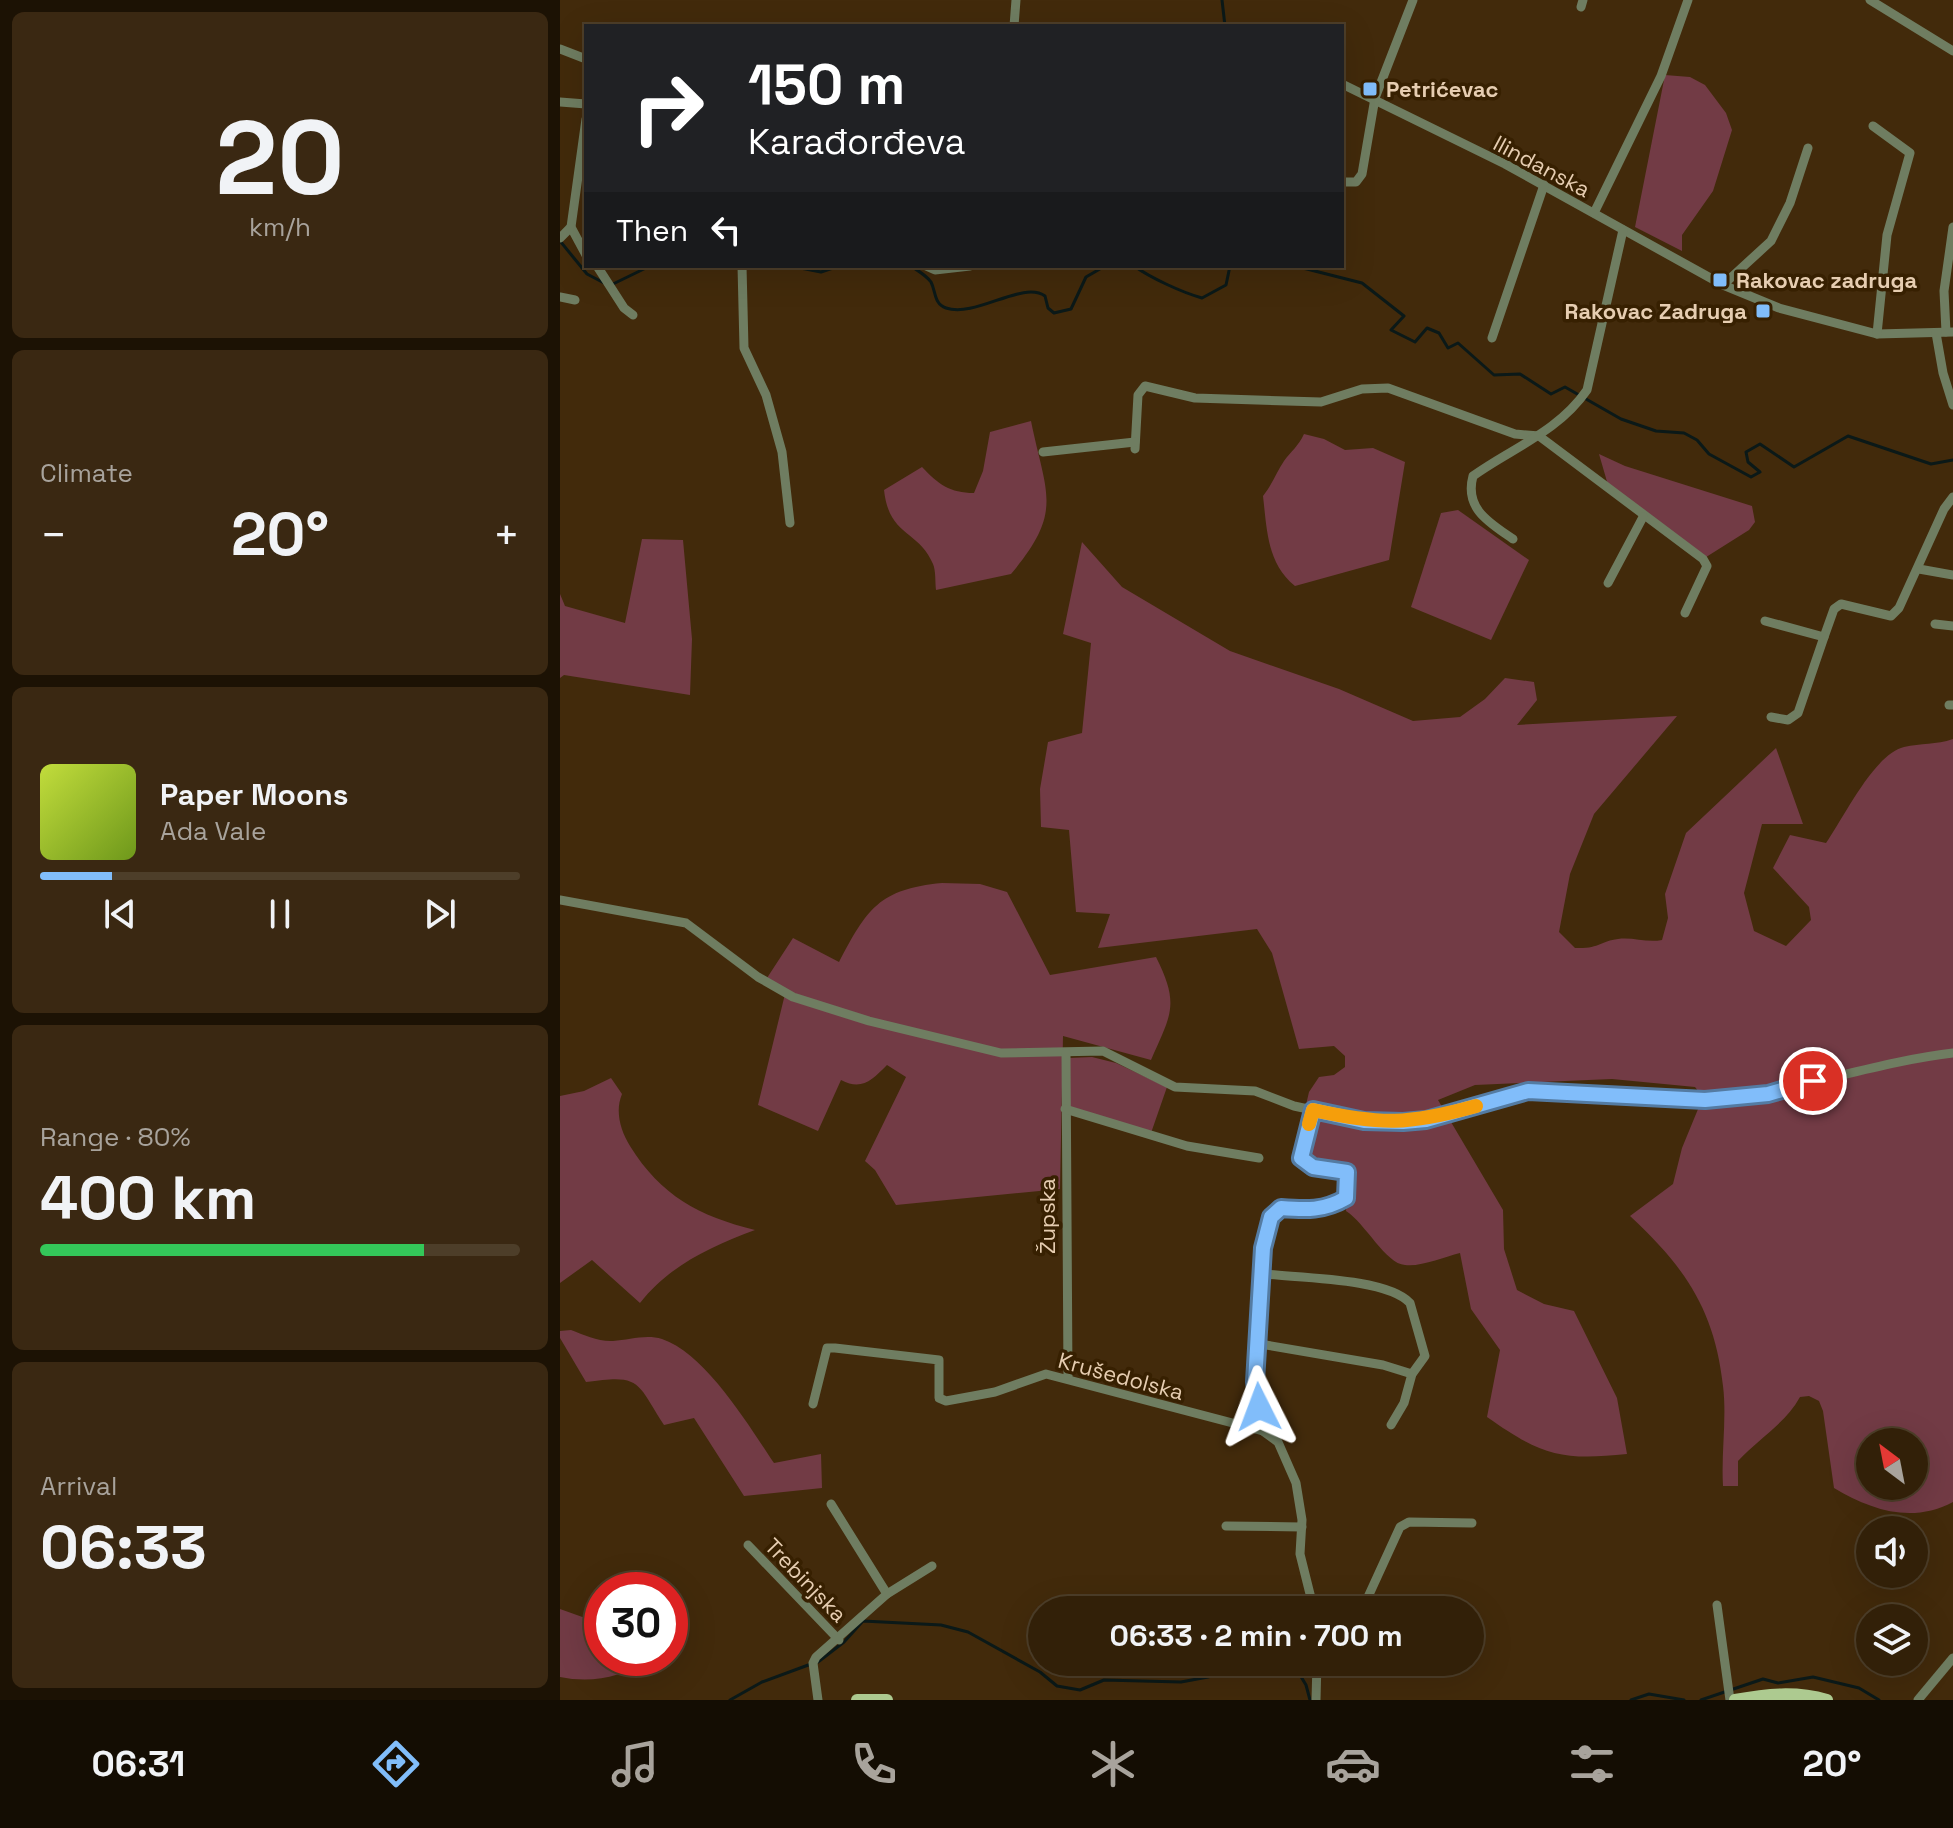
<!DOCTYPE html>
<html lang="en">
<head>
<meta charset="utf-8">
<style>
	:root { --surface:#322008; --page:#3a2812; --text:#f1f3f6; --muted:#a8a39c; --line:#4d3e29; --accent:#81bdfa }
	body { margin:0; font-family:"Space Grotesk",sans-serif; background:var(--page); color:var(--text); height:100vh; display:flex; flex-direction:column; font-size:30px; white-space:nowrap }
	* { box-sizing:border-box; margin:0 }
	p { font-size:26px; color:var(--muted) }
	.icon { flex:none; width:44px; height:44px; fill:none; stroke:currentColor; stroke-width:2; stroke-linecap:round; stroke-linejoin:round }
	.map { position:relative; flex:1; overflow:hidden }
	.drawer { display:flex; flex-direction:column; gap:12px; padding:12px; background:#1c1204; width:560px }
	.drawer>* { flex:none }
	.top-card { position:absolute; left:24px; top:24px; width:760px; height:244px; border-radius:0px; box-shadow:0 8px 32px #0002,0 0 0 2px var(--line); background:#202124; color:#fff; overflow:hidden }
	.needle { width:52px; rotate:328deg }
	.controls { position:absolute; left:1296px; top:1428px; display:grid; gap:16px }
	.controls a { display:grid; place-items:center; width:72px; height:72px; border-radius:50%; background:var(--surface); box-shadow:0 8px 32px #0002,0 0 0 2px var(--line); font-size:40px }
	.speed { position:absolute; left:24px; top:1572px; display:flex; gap:16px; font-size:40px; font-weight:700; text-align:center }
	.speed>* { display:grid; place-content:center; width:104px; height:104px; border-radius:50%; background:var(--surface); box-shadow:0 8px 32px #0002,0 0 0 2px var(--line); line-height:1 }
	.speed .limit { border:12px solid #d22; background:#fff; color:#111 }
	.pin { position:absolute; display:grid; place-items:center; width:68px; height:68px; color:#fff; margin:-34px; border:4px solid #fff; border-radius:50%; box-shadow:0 2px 8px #0007 }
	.me { position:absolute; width:88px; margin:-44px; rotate:357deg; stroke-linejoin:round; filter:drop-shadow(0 0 6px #0008) }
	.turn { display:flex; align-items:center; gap:28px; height:168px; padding:0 32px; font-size:36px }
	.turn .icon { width:104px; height:104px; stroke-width:2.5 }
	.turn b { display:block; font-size:56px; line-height:68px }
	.then { display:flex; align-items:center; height:76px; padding:0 32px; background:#0003; gap:16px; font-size:30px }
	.big { font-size:60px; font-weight:700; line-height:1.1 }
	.drawer .tile { flex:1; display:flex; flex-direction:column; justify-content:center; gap:12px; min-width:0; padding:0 28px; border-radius:12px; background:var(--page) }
	.drawer .dial { align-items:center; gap:0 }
	.dial b { font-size:104px; line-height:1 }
	.song { display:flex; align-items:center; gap:24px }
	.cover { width:96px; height:96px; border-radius:12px; background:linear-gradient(135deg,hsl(70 70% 55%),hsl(80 70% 35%)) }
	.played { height:8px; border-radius:4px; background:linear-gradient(90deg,var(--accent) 15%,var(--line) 15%) }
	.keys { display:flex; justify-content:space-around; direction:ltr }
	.heat { display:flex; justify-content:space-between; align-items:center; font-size:44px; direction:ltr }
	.charge { height:12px; border-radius:6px; background:linear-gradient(90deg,#34c759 80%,var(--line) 0) }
	.trip { position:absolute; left:468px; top:1596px; width:456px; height:80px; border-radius:40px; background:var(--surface); box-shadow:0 8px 32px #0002,0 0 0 2px var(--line); font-weight:700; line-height:80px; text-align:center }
	.tabs { display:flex; height:128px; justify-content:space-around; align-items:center; background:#140d03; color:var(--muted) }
	.tabs .icon { width:56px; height:56px }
	.tabs .current { color:var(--accent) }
	.tabs b { font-size:36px; color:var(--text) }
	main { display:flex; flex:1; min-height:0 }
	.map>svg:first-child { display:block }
</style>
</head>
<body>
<main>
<section class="drawer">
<div class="tile dial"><b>20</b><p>km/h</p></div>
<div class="tile"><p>Climate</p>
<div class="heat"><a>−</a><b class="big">20°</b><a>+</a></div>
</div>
<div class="tile">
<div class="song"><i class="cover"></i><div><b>Paper Moons</b><p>Ada Vale</p></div></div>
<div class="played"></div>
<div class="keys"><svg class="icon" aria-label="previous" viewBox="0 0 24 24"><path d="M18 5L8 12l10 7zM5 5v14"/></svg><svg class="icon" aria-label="pause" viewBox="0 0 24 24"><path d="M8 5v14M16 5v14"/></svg><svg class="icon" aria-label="next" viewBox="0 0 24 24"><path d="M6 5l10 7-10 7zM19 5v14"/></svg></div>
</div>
<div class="tile"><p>Range · 80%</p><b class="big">400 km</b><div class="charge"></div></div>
<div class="tile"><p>Arrival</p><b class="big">06:33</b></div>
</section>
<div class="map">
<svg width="1393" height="1700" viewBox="0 0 1393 1700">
	<rect width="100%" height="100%" fill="#422a0b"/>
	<g fill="#723b45" fill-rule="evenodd">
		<polygon points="1105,75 1130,77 1145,85 1166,113 1172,130 1153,191 1122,235 1122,251 1075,227"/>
		<path d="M471 421C486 495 504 511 451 574L376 590C375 582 376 571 373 564 359 530 329 537 324 490L362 467C378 484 390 493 414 493L423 471 430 432Z"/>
		<path d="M744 434 764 439 785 450 813 448 845 462 829 560 735 586C707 563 707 530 703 496 712 485 716 473 724 461 731 451 738 447 744 434Z"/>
		<polygon points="1039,454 1065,466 1192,506 1195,522 1189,530 1143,559 1050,492"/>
		<polygon points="898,510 969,560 931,640 851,607 881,513"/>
		<polygon points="82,539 123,540 132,639 130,695 4,675 0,678 0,594 5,606 65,623"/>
		<path d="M522 542 562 587 670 651 779 689 853 721 900 717 925 699 945 678 974 682 977 700 957 725 1117 716 1034 814 1010 874 999 932 1015 948C1040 949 1040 941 1058 939 1073 937 1087 943 1102 940L1108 918 1105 894 1126 833 1216 748 1243 824H1202L1184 893 1194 931 1226 946 1251 920 1249 907 1213 868 1230 835 1266 843C1283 819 1314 754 1344 747 1361 743 1376 745 1393 739V1502C1352 1524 1311 1510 1274 1488L1263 1411 1259 1401 1249 1396 1240 1397C1225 1424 1199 1438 1178 1461V1486H1163C1161 1453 1167 1418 1163 1386 1155 1310 1124 1266 1070 1216L1113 1184 1122 1148 1143 1097 1135 1087 1052 1079 915 1085 878 1100 943 1210 944 1249 957 1290 984 1304 1014 1311 1057 1398 1067 1454C1001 1461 981 1455 927 1417L940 1350 911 1309 900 1253C884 1257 861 1267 845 1265 826 1264 805 1223 786 1211L789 1166 735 1152 749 1092 759 1077 774 1075 785 1067V1056L774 1046 739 1049 712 953 697 929 538 948 550 914 516 912 509 830 481 827 480 789 488 742 522 733 531 643 503 634ZM1310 1442H1354V1486H1310Z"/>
		<path d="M382 883 420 884 447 892 490 975 596 957C620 1005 611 1014 591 1060L503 1036 500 1189 336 1205 315 1170 305 1161 346 1077 327 1065C312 1080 302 1091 281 1080L258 1131 198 1105 225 994 207 978 233 938 279 962C307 909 319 889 382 883Z"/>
		<polygon points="532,1057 556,1063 607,1087 591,1133 508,1107 509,1058"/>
		<path d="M51 1078 62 1094C55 1111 60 1130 70 1146 101 1196 139 1216 195 1230 150 1247 110 1265 80 1303L32 1260 0 1283V1096L24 1091Z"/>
		<path d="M11 1330C24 1335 39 1342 53 1341 69 1340 86 1334 102 1339 146 1354 189 1426 214 1463L261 1454 262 1488 184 1496 134 1418 104 1425C76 1381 81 1374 26 1382L0 1338V1331Z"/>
		<path d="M0 1609 42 1624V1658H87C63 1679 29 1683 0 1677Z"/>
	</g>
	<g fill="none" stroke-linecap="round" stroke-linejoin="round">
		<g stroke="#0b1918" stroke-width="3">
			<polyline points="662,0 665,26"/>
			<polyline points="0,241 27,274 46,284"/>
			<polyline points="230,266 261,272 279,266"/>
			<path d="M351 266C358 271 366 275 371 282 376 292 374 304 386 308 416 318 463 280 485 296L488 308 494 313 511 309 526 277 545 266"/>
			<path d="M574 266C591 278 621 292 642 298L666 285 670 266"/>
			<polyline points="735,266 802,283 844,316 831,330 855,342 867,328 879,333 888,348 898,343 934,375 960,374 991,394 1005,387 1061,419 1096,431 1124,433 1137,440 1149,454 1191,477 1200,472 1188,462 1186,452 1200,444 1234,467 1288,436 1371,464 1393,460"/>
			<polyline points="53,284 90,266"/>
			<polyline points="258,1662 284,1642 303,1621 381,1625 408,1632 480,1672 497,1686 520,1690 544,1680 621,1682 648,1677 688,1662"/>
			<polyline points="694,1662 703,1667 737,1670 746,1685 750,1700"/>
			<polyline points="170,1700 202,1682 251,1664"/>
			<polyline points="1071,1700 1089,1694 1124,1700"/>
			<polyline points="1141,1700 1203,1679 1218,1683 1253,1677 1299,1688 1319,1700"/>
		</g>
		<g stroke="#6f7d61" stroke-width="9">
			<polyline points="1310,0 1393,51"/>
			<polyline points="1021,7 1023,0"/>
			<polyline points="454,26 456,0"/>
			<polyline points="0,49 26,59"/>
			<polyline points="782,84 945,164 1163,285 1219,308 1317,334 1393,332"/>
			<polyline points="0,102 26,104"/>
			<polyline points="26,119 11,227 26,255"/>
			<polyline points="1313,126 1350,153 1327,235 1317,334"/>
			<polyline points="782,182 796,182 802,174 815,98 853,0"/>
			<polyline points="1034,213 1101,76 1128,0"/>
			<polyline points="0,238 11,227"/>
			<polyline points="37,266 64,308 73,315"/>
			<polyline points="182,266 184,348 206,395 222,452 230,523"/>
			<polyline points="366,266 375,270 410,266"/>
			<polyline points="1163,285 1211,241 1230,203 1248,148"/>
			<polyline points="0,297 15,300"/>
			<polyline points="1386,332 1384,291 1393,227"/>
			<polyline points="1376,333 1383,373 1393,405"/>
			<polyline points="932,338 984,185"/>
			<polyline points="575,449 578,395 585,386 635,398 761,402 802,389 828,388 955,434 979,436 1143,559 1147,566 1125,613"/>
			<polyline points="483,452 575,442"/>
			<path d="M953 539C930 523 904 509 913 476 952 448 998 432 1027 390L1063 230"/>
			<polyline points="1359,569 1393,575"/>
			<polyline points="1048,583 1083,517"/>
			<polyline points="1205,621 1264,637 1274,609 1281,604 1331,616 1339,608 1384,509 1393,497"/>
			<polyline points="1375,624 1393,626"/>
			<polyline points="1389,705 1393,705"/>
			<polyline points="1211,717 1228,720 1238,713 1264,637"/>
			<path d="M0 900 126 923 198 977 233 997 309 1021 441 1053 543 1051 615 1087 695 1091 734 1106 804 1121 866 1120 968 1091 1145 1100C1230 1094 1309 1063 1393 1053"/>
			<polyline points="506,1053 508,1378"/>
			<polyline points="505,1109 627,1146 699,1158"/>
			<polyline points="753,1110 741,1158 753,1167 787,1172 786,1198 756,1210 721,1208 711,1217 703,1248 695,1382 703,1431 718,1442 736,1483 742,1520 740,1554 754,1610"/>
			<path d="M704 1274C739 1278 827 1278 850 1303L865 1356 852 1374 844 1403 831 1425"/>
			<polyline points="700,1344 823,1365 852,1374"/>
			<polyline points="253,1404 267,1348 275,1348 379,1360 379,1398 386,1401 435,1392 486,1374 703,1431"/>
			<polyline points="271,1504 327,1594"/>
			<polyline points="666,1526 742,1527"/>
			<polyline points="188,1545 279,1640"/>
			<polyline points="1157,1605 1170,1700"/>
			<polyline points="802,1610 840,1527 849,1522 912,1523"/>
			<polyline points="823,1610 867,1603"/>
			<polyline points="258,1700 253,1663 256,1657 327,1594 372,1566"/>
			<polyline points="756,1700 757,1662"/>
			<polyline points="1358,1700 1393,1658"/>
		</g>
		<g stroke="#adca90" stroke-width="12">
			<polyline points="297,1700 327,1700"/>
			<path d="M1175 1700C1207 1694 1236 1691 1267 1700"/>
		</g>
	</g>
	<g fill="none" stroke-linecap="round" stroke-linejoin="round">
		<g stroke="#547ba2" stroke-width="20">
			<path id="route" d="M699 1407 695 1382 703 1248 711 1217 721 1208C746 1210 764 1211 786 1198L787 1172 753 1167 741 1158 753 1110 804 1121 843 1122 866 1120 968 1091 1145 1100 1208 1094 1253 1081"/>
		</g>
		<use href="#route" stroke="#81bdfa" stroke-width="14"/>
		<path stroke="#f59e0b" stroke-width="14" d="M749 1124 753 1110C821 1125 848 1125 916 1106"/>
	</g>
	<g fill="#81bdfa" stroke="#372001" stroke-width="3">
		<rect x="802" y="81" width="16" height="16" rx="4"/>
		<rect x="1152" y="272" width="16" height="16" rx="4"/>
		<rect x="1195" y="303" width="16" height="16" rx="4"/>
	</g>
	<g text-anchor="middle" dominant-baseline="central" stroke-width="7" stroke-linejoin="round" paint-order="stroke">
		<g font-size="22" font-weight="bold" fill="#e6cdb1" stroke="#372001" text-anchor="start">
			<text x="826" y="89">Petrićevac</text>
			<text x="1176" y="280">Rakovac zadruga</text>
			<text x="1187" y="311" text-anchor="end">Rakovac Zadruga</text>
		</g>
		<g font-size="22" fill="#e6cdb1" stroke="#372001">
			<text transform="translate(982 166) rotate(28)">Ilindanska</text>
			<text transform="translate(487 1216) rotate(-90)">Župska</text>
			<text transform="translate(561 1376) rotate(15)">Krušedolska</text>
			<text transform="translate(246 1580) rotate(46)">Trebinjska</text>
		</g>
	</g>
</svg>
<div class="controls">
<a><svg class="needle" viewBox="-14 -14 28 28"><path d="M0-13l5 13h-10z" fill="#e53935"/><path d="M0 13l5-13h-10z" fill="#a8a39c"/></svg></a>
<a><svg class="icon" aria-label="sound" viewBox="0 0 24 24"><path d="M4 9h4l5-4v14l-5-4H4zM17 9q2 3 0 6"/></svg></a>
<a><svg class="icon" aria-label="layers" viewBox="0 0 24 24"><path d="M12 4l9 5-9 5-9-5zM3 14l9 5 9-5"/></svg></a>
</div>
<div class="speed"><div class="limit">30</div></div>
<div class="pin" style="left:1253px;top:1081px;background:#d93025"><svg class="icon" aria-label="arrive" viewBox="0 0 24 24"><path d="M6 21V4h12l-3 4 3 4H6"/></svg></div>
<svg class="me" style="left:699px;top:1407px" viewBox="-20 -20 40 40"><path d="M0-17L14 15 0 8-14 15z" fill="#81bdfa" stroke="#fff" stroke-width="4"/></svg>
<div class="trip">06:33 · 2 min · 700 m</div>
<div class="top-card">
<div class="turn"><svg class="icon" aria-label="right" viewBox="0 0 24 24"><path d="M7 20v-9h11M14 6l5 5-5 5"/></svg><div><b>150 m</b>Karađorđeva</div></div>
<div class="then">Then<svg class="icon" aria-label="left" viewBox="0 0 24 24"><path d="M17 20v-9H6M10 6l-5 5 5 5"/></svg></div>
</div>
</div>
</main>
<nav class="tabs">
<b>06:31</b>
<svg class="icon current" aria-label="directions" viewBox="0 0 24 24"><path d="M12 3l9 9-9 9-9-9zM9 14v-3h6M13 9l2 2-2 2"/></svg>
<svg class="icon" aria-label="music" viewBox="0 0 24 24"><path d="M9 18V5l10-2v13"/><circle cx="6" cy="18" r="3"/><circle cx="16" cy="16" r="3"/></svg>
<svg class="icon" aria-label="phone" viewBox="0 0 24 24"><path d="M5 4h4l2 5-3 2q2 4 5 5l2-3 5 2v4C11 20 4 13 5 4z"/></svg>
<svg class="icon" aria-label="climate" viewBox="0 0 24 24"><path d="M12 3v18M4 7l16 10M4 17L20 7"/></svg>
<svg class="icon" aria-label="car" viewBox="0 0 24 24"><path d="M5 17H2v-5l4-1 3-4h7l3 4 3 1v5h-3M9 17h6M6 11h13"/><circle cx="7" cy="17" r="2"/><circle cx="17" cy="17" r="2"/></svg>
<svg class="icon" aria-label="filters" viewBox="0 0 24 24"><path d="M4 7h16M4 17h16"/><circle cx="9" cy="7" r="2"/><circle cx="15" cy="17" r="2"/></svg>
<b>20°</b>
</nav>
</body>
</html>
